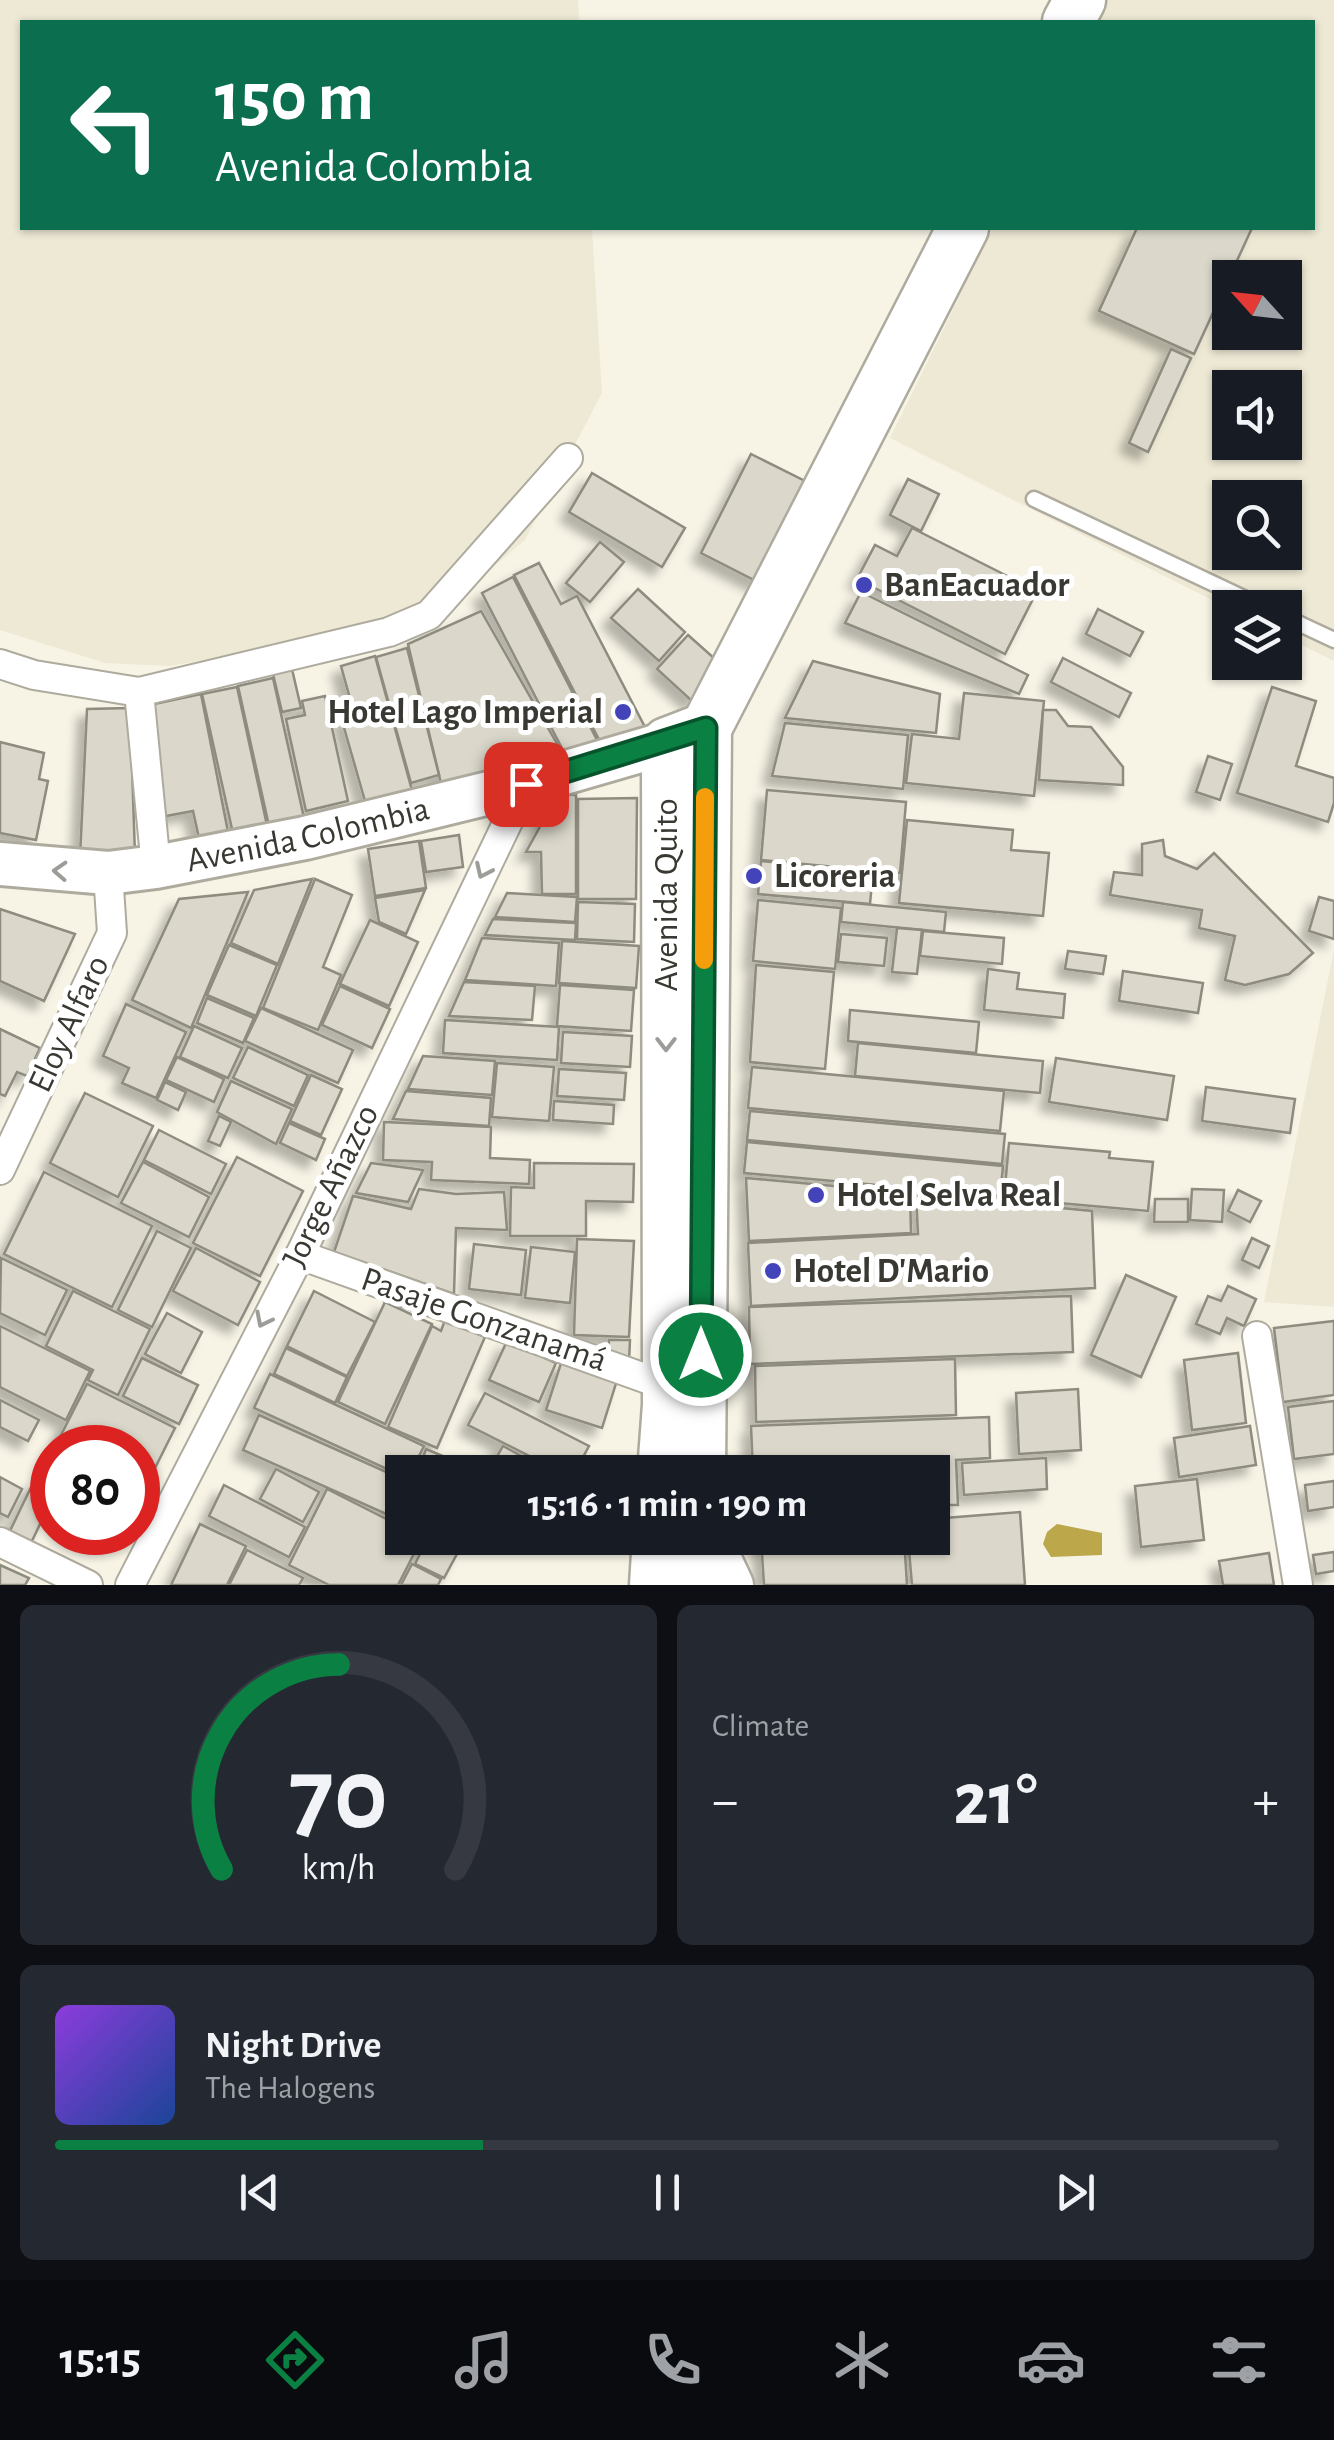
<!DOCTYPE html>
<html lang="en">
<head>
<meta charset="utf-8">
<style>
	:root { --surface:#171b24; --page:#242831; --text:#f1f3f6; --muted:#9ea1a6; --line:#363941; --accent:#0b8043 }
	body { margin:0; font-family:"Alegreya Sans",sans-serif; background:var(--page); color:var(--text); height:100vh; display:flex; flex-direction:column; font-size:38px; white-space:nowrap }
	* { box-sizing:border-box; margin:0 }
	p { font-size:32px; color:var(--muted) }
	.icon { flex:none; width:55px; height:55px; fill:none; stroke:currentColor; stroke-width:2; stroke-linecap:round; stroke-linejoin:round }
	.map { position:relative; height:1585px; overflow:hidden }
	.drawer { display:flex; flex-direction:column; gap:20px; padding:20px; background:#0d0f14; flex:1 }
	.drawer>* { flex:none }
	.banner { position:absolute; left:20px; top:20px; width:1295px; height:210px; border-radius:0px; box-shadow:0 2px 8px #0004; background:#0b6e4f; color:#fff; overflow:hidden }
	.needle { width:65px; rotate:297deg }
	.controls { position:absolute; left:1212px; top:260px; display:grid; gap:20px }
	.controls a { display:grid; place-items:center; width:90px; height:90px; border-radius:0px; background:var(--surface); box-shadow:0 2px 8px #0004; font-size:50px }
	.speed { position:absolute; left:30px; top:1425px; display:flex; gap:20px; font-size:50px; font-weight:700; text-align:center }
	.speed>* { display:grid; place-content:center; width:130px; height:130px; border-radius:50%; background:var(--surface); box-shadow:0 2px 8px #0004; line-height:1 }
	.speed .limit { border:15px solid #d22; background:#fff; color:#111 }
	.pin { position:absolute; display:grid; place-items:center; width:85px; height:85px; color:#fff; margin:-42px; border-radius:20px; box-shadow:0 5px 15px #0006 }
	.me { position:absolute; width:110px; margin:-55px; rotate:0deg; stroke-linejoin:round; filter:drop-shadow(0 0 8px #0008) }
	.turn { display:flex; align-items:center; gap:35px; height:210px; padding:0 30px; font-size:45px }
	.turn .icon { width:130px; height:130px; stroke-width:2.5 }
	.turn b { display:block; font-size:70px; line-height:85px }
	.big { font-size:75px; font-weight:600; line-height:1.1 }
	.drawer .tile { flex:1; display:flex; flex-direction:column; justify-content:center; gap:15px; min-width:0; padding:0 35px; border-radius:15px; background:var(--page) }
	.drawer .dial { align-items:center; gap:0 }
	.dial svg { height:260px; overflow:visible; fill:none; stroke:var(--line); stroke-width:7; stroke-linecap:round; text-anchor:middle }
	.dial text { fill:var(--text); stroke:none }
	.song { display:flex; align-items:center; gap:30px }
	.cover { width:120px; height:120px; border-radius:15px; background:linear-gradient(135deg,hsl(270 70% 55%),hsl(220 70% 35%)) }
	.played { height:10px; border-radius:5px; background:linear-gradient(90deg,var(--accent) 35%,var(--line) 35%) }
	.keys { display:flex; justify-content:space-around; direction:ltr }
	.heat { display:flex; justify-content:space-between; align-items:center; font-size:55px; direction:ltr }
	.drawer .tiles { flex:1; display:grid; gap:20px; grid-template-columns:1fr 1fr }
	.tile:last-child { grid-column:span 2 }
	.trip { position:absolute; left:385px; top:1455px; width:565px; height:100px; border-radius:0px; background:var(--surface); box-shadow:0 2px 8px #0004; font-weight:600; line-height:100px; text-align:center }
	.tabs { display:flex; height:160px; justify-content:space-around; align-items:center; background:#090b0e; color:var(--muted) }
	.tabs .icon { width:70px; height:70px }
	.tabs .current { color:var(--accent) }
	.tabs b { font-size:45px; color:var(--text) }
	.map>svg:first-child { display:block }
</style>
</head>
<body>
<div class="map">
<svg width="1334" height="1585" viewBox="0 0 1334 1585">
	<defs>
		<filter id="shadow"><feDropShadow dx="-9" dy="9" stdDeviation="5" flood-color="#0004"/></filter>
	</defs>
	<rect width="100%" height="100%" fill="#f7f4e6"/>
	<g fill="#eee9d5" fill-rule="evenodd">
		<polygon points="0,0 578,0 579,22 22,22 22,228 592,228 602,393 525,540 428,622 169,666 105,663 0,630"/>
		<path d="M1105 0H1334V661L1285 637V608L1230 609 890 438 993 228H1312V22H1094ZM1230 278H1285V332H1230ZM1230 388H1285V442H1230ZM1230 498H1285V552H1230Z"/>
		<polygon points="1334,949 1334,1307 1264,1302"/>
	</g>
	<polygon fill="#bca74b" points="1057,1524 1102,1533 1102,1555 1051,1557 1043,1544 1047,1532"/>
	<g fill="#dbd8cb" stroke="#8e8b7f" stroke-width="2.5" filter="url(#shadow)">
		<polygon points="1137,228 1252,228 1194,354 1099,311"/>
		<polygon points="1171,349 1191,358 1148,452 1129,443"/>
		<polygon points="751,454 811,484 760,583 701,553"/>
		<polygon points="592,473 685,528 662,567 569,512"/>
		<polygon points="908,479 939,494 921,531 890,515"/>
		<polygon points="912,528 1037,591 1005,654 857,579 875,545 897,556"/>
		<polygon points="600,542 624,562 590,602 566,583"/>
		<polygon points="539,563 561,604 577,596 647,731 606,753 514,575"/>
		<polygon points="513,577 598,742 567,758 482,593"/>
		<polygon points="638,589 685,632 659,661 611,618"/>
		<polygon points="861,592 1028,675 1019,694 845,623"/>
		<polygon points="1098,609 1143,632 1130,656 1086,634"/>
		<polygon points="481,611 564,756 444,796 408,644"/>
		<polygon points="688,635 724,667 693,702 657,669"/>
		<polygon points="407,648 439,775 411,783 376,657"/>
		<polygon points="375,656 413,794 367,808 341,717 354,713 341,666"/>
		<polygon points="1063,658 1131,693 1119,717 1051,682"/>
		<polygon points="813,661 940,694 936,733 785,718"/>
		<polygon points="292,669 301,708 282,712 273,674"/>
		<polygon points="273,678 306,827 271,835 238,686"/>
		<polygon points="237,687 268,830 234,838 202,694"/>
		<polygon points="1272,687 1316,701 1296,766 1334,778 1334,803 1328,822 1237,793"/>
		<polygon points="964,693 1044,701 1034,796 906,783 912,734 959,739"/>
		<polygon points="201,694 228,832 199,838 193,811 166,816 145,706"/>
		<polygon points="325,696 348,801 306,811 286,719 305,715 302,701"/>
		<polygon points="130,708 135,855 80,857 87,709"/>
		<polygon points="1043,710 1056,710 1068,726 1091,727 1123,767 1123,785 1039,780"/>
		<polygon points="785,723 908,735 903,789 772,776"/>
		<polygon points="0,742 44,753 39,779 48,781 36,840 0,833"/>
		<polygon points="1208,756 1232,764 1220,800 1196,792"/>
		<polygon points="767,790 906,802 900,873 761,860"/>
		<polygon points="558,794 576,795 576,894 542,894 541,852 526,852"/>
		<polygon points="637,798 636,899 578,899 578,799"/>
		<polygon points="907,820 1013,830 1011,850 1049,853 1043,916 899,903"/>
		<polygon points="459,835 463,867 426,872 421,841"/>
		<polygon points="1163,840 1165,856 1197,869 1214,853 1313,953 1289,974 1245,985 1225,980 1235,936 1199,928 1202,910 1110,895 1114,872 1142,875 1142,844"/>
		<polygon points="419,841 426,888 375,896 368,849"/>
		<polygon points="761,861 873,872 870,904 758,894"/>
		<polygon points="312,879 278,964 231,943 254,890"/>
		<polygon points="315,879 352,895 323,967 341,975 318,1030 263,1008"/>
		<polygon points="425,890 406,934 379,922 375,898"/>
		<polygon points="248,892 191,1028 132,1000 179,899"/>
		<polygon points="507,893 577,897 575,922 495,917"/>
		<polygon points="1319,897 1334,901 1334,939 1309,931"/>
		<polygon points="758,900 841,908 835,969 753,961"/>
		<polygon points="578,902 635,904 634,942 577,939"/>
		<polygon points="843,902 946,912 944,932 841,922"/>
		<polygon points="0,909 75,934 44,1001 0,981"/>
		<polygon points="493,919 576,923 575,940 485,935"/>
		<polygon points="370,920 418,942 389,1006 340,984"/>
		<polygon points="897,928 922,930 917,974 892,972"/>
		<polygon points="923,931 1004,938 1002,964 920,956"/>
		<polygon points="841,934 887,938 884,966 838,962"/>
		<polygon points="482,938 559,943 556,986 465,980"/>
		<polygon points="562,941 639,946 636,988 559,983"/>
		<polygon points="229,945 277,965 256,1016 207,995"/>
		<polygon points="1068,951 1106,956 1103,974 1065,969"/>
		<polygon points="756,965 834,972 825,1069 750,1062"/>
		<polygon points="988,969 1019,973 1017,989 1065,994 1063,1018 984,1010"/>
		<polygon points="1123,971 1203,983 1198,1013 1119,1001"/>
		<polygon points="464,982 535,986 532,1020 449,1016"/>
		<polygon points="560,985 634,990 631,1031 557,1026"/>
		<polygon points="340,986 390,1009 372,1048 322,1025"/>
		<polygon points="207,998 254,1018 243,1043 197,1023"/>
		<polygon points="126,1004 186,1032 156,1098 122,1083 129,1068 103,1056"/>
		<polygon points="261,1008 353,1050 338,1083 245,1041"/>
		<polygon points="850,1010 979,1022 976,1053 848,1041"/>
		<polygon points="445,1020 559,1027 557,1060 443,1053"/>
		<polygon points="194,1026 242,1048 228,1078 180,1057"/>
		<polygon points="0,1029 40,1048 27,1076 17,1072 5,1096 0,1094"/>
		<polygon points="563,1032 632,1036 630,1067 561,1063"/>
		<polygon points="858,1043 1043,1061 1040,1093 855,1076"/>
		<polygon points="248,1047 308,1075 294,1106 233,1078"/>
		<polygon points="423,1056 495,1061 492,1095 408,1089"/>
		<polygon points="177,1057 224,1079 214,1102 166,1080"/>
		<polygon points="1056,1058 1174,1076 1167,1120 1049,1102"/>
		<polygon points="497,1063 554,1067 549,1121 492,1117"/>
		<polygon points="752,1067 1004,1091 1000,1131 748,1108"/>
		<polygon points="559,1069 626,1073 624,1100 557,1096"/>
		<polygon points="311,1075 342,1089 321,1135 290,1121"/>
		<polygon points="231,1081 292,1109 276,1144 217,1112"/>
		<polygon points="165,1082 186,1092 178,1110 157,1100"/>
		<polygon points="1206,1087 1295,1099 1290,1133 1202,1121"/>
		<polygon points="406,1091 491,1098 489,1126 393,1119"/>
		<polygon points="85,1093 153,1126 118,1197 50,1163"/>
		<polygon points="554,1101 614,1105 613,1124 553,1120"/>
		<polygon points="750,1111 1005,1134 1002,1164 747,1140"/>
		<polygon points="219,1116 231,1122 220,1146 208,1141"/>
		<polygon points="384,1122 491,1127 490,1158 530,1160 529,1184 431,1180 432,1162 383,1160"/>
		<polygon points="289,1123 325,1139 316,1160 280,1143"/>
		<polygon points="159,1130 226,1164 211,1194 144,1160"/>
		<polygon points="747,1142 1003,1166 1000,1196 744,1173"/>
		<polygon points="1009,1143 1110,1152 1109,1158 1153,1162 1148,1211 1004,1198"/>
		<polygon points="237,1157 303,1191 260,1276 193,1243"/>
		<polygon points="143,1162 209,1197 189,1237 121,1203"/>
		<polygon points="371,1163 423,1170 408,1202 356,1193"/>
		<polygon points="534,1163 634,1164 633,1202 586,1201 586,1236 510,1236 511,1187 534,1188"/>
		<polygon points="44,1172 152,1226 112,1307 4,1254"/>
		<polygon points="746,1178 910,1193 911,1233 749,1241"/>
		<polygon points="419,1189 456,1194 504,1192 507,1230 456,1228 454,1294 334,1252 353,1196 411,1209"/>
		<polygon points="1192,1189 1224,1190 1222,1222 1190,1220"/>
		<polygon points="1238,1190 1261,1201 1250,1222 1228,1211"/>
		<polygon points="916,1194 1092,1211 1095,1288 751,1306 748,1243 918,1234"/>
		<polygon points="1155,1199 1188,1199 1188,1222 1154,1222"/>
		<polygon points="157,1231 191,1248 152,1327 118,1310"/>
		<polygon points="1252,1238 1269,1246 1259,1268 1242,1260"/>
		<polygon points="577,1239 634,1241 629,1337 574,1335"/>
		<polygon points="474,1244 526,1250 521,1295 469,1289"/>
		<polygon points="531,1247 575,1252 570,1303 525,1298"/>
		<polygon points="196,1248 260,1282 238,1325 173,1291"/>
		<polygon points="1,1258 67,1290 45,1335 0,1313"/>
		<polygon points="1126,1275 1176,1297 1141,1377 1091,1355"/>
		<polygon points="1228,1286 1256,1299 1244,1326 1227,1318 1220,1334 1196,1324 1208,1296 1221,1301"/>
		<polygon points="73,1291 150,1329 118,1395 88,1380 93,1370 46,1346"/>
		<polygon points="314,1291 375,1322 347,1376 287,1346"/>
		<polygon points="1071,1296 1073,1352 750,1364 749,1307"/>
		<polygon points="385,1302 432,1324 385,1424 338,1402"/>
		<polygon points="167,1313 202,1332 181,1373 145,1354"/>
		<polygon points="445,1320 485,1337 437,1448 388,1427 432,1326 441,1331"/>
		<polygon points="1334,1321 1334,1395 1283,1402 1274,1328"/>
		<polygon points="0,1326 90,1371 66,1420 0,1387"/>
		<polygon points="609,1340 630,1340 629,1361 608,1360"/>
		<polygon points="507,1341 556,1363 539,1402 489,1380"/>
		<polygon points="286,1348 347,1377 335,1403 274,1374"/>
		<polygon points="1238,1353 1246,1423 1192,1430 1184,1360"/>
		<polygon points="142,1358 198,1385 179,1424 123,1396"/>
		<polygon points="955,1359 956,1415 756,1422 755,1366"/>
		<polygon points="562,1360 618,1377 602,1428 546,1410"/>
		<polygon points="270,1374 424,1446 411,1472 402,1476 254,1408"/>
		<polygon points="87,1384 175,1428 155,1468 138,1459 138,1448 81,1448 60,1437"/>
		<polygon points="1078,1389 1081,1450 1019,1454 1016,1393"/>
		<polygon points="485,1393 589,1446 575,1472 561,1472 468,1425"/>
		<polygon points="0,1400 39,1420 28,1441 0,1427"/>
		<polygon points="1334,1401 1334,1454 1294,1459 1288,1407"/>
		<polygon points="259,1415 402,1479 402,1521 243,1450"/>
		<polygon points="989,1417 990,1458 956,1460 958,1505 932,1505 932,1472 753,1472 751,1426"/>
		<polygon points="1250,1426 1256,1465 1179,1477 1174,1438"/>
		<polygon points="503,1446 550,1472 500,1472 491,1467"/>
		<polygon points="426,1449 480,1472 418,1472"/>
		<polygon points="1046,1458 1047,1489 964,1495 962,1463"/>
		<polygon points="276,1469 319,1492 303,1522 260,1499"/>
		<polygon points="0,1477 22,1489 8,1517 0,1513"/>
		<polygon points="1197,1479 1204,1540 1141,1547 1135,1486"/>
		<polygon points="34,1481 52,1490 52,1499 30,1545 8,1535"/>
		<polygon points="1334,1481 1334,1507 1308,1511 1305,1485"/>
		<polygon points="224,1485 305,1527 289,1557 209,1516"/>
		<polygon points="327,1489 402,1527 402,1538 422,1538 398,1585 329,1585 289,1565"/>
		<polygon points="1020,1512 1025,1585 912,1585 908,1538 932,1538 932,1519"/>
		<polygon points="200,1524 246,1546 227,1585 171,1585"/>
		<polygon points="428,1538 458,1552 444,1578 415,1564"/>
		<polygon points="761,1538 904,1538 907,1585 764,1585"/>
		<polygon points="247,1550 303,1578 299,1585 229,1585"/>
		<polygon points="1334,1552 1334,1571 1316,1574 1313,1555"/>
		<polygon points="1269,1553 1274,1585 1223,1585 1219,1561"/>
		<polygon points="412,1564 441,1579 438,1585 401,1585"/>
		<polygon points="0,1565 29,1578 25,1585 0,1585"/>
	</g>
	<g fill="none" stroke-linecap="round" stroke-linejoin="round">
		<g stroke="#aeab9e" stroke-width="19">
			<g id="lane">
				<polyline points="1034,499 1265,608"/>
				<polyline points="1285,617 1334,640"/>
			</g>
		</g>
		<g stroke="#aeab9e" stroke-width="32">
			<g id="street">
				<polyline points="0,664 34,675 139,692 389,632 429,615 568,458"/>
				<polyline points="139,692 156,867"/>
				<polyline points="0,1170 112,933 108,873"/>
				<polyline points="300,1255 667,1386"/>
				<polyline points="1257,1336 1298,1585"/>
				<polyline points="0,1542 88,1585"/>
				<polyline points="130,1585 300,1255 526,784"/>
			</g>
		</g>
		<g stroke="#aeab9e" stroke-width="45">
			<polyline id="secondary" points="711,1538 733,1585"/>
		</g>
		<g stroke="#aeab9e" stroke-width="48">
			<g id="primary">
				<path id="s1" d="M0 864 108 873 156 867 305 838 526 784 667 743"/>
			</g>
		</g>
		<g stroke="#aeab9e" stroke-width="55">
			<g id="highway">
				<polyline points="1068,22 1080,0"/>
				<polyline points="663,1472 668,1405 667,743 706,728"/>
				<polyline points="700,1472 706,728 963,228"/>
				<polyline points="655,1585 658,1538"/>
				<polyline points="695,1585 698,1538"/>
			</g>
		</g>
		<use href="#lane" stroke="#fff" stroke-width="14"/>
		<use href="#street" stroke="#fff" stroke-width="28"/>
		<use href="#secondary" stroke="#fff" stroke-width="40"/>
		<use href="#primary" stroke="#fff" stroke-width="42"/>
		<use href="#highway" stroke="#fff" stroke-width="50"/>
	</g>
	<defs><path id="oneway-chevron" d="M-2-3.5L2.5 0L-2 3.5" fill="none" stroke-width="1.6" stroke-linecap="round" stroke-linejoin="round" transform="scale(2.5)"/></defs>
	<g stroke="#9c9c98">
		<use href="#oneway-chevron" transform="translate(60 871) rotate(-177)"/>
		<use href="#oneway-chevron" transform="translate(483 871) rotate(115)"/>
		<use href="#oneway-chevron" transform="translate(666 1044) rotate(90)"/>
		<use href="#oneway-chevron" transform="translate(263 1320) rotate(117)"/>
	</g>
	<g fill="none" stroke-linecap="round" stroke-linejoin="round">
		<g stroke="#07532c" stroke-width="25">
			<polyline id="route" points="526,784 706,728 701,1355"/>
		</g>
		<use href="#route" stroke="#0b8043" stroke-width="18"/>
		<polyline stroke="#f59e0b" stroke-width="18" points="704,960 705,797"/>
	</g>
	<g fill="#4344b9" stroke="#fff" stroke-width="4">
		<circle cx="864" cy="585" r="10"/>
		<circle cx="623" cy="712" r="10"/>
		<circle cx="754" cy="876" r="10"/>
		<circle cx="816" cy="1195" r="10"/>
		<circle cx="773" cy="1271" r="10"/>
	</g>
	<g text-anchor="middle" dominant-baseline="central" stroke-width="10" stroke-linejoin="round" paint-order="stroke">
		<g font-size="35" font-weight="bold" fill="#393832" stroke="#fff" text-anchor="start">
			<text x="884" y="585">BanEacuador</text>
			<text x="603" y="712" text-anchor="end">Hotel Lago Imperial</text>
			<text x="774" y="876">Licoreria</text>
			<text x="836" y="1195">Hotel Selva Real</text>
			<text x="793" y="1271">Hotel D'Mario</text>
		</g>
		<g font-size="35" fill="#393832" stroke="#fff">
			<text stroke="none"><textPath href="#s1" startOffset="312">Avenida Colombia</textPath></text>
			<text transform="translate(666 895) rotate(-90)">Avenida Quito</text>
			<text transform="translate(69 1024) rotate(-65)">Eloy Alfaro</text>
			<text transform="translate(331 1186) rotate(-64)">Jorge Añazco</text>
			<text transform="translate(484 1320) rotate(19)">Pasaje Gonzanamá</text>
		</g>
	</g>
</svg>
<div class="controls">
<a><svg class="needle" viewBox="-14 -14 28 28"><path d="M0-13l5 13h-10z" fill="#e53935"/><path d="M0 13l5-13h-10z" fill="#9ea1a6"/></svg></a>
<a><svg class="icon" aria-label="sound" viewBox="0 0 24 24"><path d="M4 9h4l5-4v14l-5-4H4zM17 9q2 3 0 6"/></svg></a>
<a><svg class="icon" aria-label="search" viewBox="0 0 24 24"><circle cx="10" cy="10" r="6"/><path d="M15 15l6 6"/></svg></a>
<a><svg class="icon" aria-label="layers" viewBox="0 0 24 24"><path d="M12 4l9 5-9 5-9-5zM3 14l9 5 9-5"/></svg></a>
</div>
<div class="speed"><div class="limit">80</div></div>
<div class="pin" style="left:526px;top:784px;background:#d93025"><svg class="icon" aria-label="arrive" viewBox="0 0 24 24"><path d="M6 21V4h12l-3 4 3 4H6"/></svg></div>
<svg class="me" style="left:701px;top:1355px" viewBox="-20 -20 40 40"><circle r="17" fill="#0b8043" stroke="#fff" stroke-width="3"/><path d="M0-11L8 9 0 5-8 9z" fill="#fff"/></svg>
<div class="trip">15:16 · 1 min · 190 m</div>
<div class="banner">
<div class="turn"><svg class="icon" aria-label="left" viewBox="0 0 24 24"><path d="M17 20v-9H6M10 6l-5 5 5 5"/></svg><div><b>150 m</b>Avenida Colombia</div></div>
</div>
</div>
<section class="drawer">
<div class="tiles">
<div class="tile dial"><svg viewBox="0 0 100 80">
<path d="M14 69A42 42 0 1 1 86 69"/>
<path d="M14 69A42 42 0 0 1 50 6" stroke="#0b8043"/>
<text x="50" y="56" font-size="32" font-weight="700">70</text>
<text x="50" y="72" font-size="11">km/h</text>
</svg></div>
<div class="tile"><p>Climate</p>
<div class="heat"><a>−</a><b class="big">21°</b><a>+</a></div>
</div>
<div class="tile">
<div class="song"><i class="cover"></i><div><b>Night Drive</b><p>The Halogens</p></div></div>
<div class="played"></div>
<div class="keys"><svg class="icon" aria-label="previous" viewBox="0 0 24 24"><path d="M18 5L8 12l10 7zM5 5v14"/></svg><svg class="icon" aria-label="pause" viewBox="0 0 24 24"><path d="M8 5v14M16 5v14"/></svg><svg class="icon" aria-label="next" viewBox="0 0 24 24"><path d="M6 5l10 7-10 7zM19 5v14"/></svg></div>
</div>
</div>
</section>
<nav class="tabs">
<b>15:15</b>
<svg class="icon current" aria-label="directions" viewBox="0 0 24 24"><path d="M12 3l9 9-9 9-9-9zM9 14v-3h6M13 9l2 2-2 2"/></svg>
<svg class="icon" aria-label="music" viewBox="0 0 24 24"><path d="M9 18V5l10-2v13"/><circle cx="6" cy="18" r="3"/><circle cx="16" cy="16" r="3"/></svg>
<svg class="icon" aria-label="phone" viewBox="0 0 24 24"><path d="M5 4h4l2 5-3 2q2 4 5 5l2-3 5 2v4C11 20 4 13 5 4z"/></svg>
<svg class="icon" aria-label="climate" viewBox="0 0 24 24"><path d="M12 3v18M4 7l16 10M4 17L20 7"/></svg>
<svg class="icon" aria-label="car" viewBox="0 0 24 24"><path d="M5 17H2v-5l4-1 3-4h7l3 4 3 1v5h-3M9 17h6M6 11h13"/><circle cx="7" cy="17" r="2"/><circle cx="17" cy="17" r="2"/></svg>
<svg class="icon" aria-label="filters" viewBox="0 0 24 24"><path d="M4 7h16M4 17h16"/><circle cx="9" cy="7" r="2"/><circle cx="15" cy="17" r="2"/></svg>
</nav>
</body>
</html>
